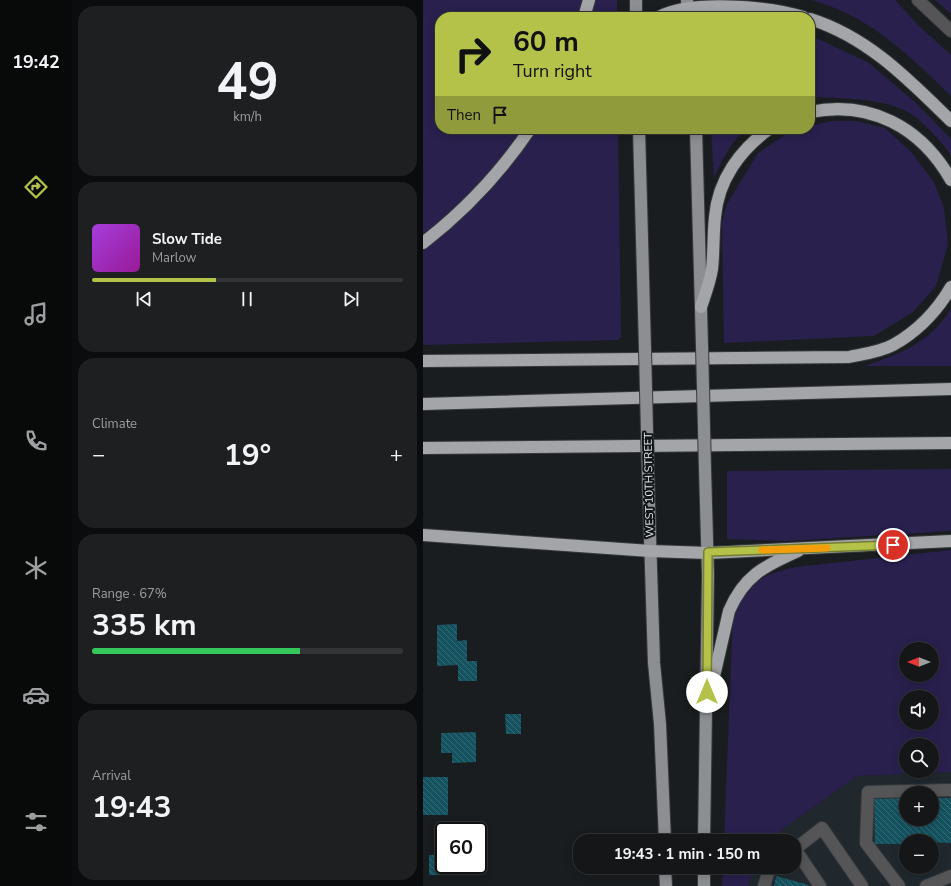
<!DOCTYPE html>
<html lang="en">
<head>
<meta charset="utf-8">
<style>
	:root { --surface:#141617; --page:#1d1f20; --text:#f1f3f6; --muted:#9d9fa1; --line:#333536; --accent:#b4c24a }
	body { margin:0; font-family:"Nunito Sans",sans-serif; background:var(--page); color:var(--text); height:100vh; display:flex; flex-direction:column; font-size:15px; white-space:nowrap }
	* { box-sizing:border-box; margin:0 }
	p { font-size:13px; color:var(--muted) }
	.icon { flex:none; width:22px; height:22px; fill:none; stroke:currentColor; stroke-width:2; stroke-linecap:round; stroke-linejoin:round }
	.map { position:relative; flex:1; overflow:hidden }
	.drawer { display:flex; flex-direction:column; gap:6px; padding:6px; background:#0b0c0d; width:351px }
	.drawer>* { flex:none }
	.banner { position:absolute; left:12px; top:12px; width:380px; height:122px; border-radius:16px; box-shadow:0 2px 10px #0003,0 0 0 1px var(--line); background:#b4c24a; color:#111; overflow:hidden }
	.needle { width:26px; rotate:270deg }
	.fabs { position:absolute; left:476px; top:642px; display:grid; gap:8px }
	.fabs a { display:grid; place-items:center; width:40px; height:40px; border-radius:50%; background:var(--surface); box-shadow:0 2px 10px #0003,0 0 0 1px var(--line); font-size:20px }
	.speed { position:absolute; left:12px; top:822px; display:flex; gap:8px; font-size:20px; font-weight:700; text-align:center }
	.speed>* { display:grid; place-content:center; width:52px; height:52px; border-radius:50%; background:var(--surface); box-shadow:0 2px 10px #0003,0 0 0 1px var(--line); line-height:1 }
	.speed .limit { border:2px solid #111; border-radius:6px; background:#fff; color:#111 }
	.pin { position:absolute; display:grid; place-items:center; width:34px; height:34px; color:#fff; margin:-17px; border:2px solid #fff; border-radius:50%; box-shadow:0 1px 4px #0007 }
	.me { position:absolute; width:44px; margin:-22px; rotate:0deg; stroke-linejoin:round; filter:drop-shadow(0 0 3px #0008) }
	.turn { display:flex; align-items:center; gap:14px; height:84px; padding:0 12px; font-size:18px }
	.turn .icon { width:52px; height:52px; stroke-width:2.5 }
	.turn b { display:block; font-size:28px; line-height:34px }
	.then { display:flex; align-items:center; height:38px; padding:0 12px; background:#0003; gap:8px; font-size:15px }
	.big { font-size:30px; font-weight:700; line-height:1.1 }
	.drawer .widget { flex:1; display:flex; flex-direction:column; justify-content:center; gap:6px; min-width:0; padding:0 14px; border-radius:16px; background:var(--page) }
	.drawer .dial { align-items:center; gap:0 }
	.dial b { font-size:52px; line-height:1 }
	.song { display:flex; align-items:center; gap:12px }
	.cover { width:48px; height:48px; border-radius:6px; background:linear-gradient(135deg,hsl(280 70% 55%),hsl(300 70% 35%)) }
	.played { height:4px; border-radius:2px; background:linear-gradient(90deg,var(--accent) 40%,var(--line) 40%) }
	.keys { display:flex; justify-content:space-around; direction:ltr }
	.heat { display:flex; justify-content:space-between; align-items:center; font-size:22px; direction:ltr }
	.charge { height:6px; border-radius:3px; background:linear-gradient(90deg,#34c759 67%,var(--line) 0) }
	.trip { position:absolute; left:150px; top:834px; width:228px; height:40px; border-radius:16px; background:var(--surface); box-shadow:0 2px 10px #0003,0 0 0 1px var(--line); font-weight:700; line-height:40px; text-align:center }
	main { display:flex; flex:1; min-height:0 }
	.menu { display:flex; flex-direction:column; width:72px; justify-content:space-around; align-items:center; background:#080909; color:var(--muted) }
	.menu .icon { width:28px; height:28px }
	.menu .on { color:var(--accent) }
	.menu b { font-size:18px; color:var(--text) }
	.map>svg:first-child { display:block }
</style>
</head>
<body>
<main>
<nav class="menu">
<b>19:42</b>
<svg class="icon on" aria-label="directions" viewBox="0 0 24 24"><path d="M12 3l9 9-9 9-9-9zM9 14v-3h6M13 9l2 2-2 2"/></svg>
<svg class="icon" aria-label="music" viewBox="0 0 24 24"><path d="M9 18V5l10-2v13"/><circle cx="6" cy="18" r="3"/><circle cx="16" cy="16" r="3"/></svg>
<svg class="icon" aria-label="phone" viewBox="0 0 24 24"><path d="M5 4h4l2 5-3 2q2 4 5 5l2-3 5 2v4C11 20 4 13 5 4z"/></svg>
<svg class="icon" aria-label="climate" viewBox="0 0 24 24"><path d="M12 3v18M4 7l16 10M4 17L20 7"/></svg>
<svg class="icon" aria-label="car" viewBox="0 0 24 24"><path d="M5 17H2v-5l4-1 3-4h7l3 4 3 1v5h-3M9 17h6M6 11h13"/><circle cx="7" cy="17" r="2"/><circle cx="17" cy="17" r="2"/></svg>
<svg class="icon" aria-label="filters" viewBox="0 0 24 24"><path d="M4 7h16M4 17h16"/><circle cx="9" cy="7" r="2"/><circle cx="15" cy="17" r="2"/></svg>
</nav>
<section class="drawer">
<div class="widget dial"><b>49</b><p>km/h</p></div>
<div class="widget">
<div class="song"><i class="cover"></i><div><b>Slow Tide</b><p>Marlow</p></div></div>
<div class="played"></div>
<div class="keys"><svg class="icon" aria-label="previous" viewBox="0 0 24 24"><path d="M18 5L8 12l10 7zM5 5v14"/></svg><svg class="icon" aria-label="pause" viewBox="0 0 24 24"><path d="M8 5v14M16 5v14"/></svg><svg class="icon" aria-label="next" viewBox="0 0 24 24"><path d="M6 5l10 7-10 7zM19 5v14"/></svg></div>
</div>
<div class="widget"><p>Climate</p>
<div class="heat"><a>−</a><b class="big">19°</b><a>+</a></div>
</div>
<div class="widget"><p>Range · 67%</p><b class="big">335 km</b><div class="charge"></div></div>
<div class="widget"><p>Arrival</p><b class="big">19:43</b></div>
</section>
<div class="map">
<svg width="528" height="886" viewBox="0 0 528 886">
	<defs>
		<pattern id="building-back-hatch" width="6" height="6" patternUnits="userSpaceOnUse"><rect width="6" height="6" fill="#14525f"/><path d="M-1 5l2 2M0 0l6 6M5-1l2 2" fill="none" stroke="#366b76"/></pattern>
	</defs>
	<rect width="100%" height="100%" fill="#1a1d1f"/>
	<path fill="#20282e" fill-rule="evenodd" d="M528 772V886H325L330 867H371V841H350L361 828 434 776ZM483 793H509V819H483ZM483 841H509V867H483Z"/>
	<g fill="#29204e" fill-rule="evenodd">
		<polygon points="0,0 194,0 194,17 17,17 17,129 195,129 198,337 194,340 0,345"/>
		<path d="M389 0H472L497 27 528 55V96C496 65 462 31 421 12 411 7 400 4 389 0Z"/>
		<polygon points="512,0 528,0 528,14"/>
		<path d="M387 35 446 63 493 103 528 139V155C520 143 499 121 487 113 460 98 418 98 387 97Z"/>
		<polygon points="408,121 432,121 462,128 488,152 511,182 521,208 525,244 513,286 490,312 451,336 301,343 299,222 304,204 335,153 371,129 387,129 387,126"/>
		<path d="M288 129H323C308 141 298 162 291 179Z"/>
		<path d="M528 309V366H442C479 353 506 343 528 309Z"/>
		<polygon points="528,469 528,531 363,541 304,539 304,471"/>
		<path d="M528 550V772L434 776 361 828 350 841H301L310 615C326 584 338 574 373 567ZM483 649H509V675H483ZM483 697H509V723H483ZM483 745H509V771H483Z"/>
		<polygon points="300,867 330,867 325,886 299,886"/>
	</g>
	<g fill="url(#building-back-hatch)">
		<polygon points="34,624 34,641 44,640 44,661 54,661 54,681 35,681 35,665 14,666 14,625"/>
		<polygon points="82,714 98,714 98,734 83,734"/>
		<polygon points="53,732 53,762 29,763 29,753 18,753 18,733"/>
		<rect x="0" y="777" width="25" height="38"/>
		<polygon points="483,798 483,819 509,819 509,798 528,798 528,843 483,841 483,844 452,844 451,799"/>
		<polygon points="21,831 21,865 29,865 30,875 6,875 6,855 14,855 14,832"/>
		<polygon points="353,876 386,885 385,886 351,886"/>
	</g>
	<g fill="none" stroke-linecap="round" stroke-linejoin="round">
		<g stroke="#373a3c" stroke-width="14">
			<g id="minor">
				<polyline points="495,0 528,31"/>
				<polyline points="341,886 347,867"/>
				<polyline points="397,886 372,849 399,828 439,886"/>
				<polyline points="476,886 443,843 445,792 528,790"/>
				<polyline points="503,886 528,876"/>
			</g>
		</g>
		<g stroke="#373a3c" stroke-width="14">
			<g id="major">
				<polyline points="213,0 213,17"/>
				<polyline points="264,0 265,17"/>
				<polyline points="216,129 222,349"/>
				<polyline points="273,129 279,346"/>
				<polyline points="225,473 231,663 237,724 242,841"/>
				<polyline points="281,841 285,575 282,469"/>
				<polyline points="242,867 243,886"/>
				<polyline points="281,886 281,867"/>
			</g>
		</g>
		<g stroke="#373a3c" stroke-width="14">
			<g id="highway">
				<polyline points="161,17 166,0"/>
				<path d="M236 17C267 0 345 6 380 17"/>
				<path d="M387 19C445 37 486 80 528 121"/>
				<path d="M387 112C447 100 498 127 528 180"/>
				<path d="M0 243C41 211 78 172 107 129"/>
				<path d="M278 307C282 295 287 282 289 269 291 252 290 234 292 217 295 180 317 150 346 129"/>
				<path d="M0 361 426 357C440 354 457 352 470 345 495 331 514 311 528 287"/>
				<polyline points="0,404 528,389"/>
				<polyline points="0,448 528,443"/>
				<polyline points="0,535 227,551 285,553 528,541"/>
				<path d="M284 707 306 611C321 576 341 566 375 551"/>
			</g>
		</g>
		<use href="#minor" stroke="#555557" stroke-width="12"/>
		<use href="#major" stroke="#8d8e92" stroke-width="12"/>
		<use href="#highway" stroke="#a3a5a9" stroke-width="12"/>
		<g stroke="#373a3c" stroke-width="14" stroke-linecap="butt">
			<g id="major-bridge">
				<polyline points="279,346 282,469"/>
				<polyline points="222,349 225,473"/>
			</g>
		</g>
		<use href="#major-bridge" stroke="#8d8e92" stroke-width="12"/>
	</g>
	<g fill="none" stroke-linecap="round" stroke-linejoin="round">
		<g stroke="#757e30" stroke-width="10">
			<polyline id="route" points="284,692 285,552 470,545"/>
		</g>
		<use href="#route" stroke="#b4c24a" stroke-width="7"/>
		<polyline stroke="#f59e0b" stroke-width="7" points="339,550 404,548"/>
	</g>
	<g text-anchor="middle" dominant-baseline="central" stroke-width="4" stroke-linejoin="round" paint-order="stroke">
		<g font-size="11" fill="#e8eaec" stroke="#111416">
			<text transform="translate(226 485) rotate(-91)">WEST 10TH STREET</text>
		</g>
	</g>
</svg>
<div class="fabs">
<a><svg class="needle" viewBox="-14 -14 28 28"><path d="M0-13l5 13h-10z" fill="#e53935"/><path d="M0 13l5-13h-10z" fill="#9d9fa1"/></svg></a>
<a><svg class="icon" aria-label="sound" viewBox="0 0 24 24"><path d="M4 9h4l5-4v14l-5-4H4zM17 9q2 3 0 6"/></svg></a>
<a><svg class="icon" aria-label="search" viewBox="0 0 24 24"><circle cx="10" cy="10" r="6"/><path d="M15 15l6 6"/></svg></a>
<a>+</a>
<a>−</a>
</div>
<div class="speed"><div class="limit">60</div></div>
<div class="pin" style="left:470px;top:545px;background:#d93025"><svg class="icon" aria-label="arrive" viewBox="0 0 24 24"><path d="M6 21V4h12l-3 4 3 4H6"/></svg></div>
<svg class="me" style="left:284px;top:692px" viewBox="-20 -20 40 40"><circle r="19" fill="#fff"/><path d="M0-13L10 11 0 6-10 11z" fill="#b4c24a"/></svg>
<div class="trip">19:43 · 1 min · 150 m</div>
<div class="banner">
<div class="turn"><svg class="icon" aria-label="right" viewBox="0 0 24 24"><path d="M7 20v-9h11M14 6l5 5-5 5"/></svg><div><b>60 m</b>Turn right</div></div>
<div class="then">Then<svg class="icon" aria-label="arrive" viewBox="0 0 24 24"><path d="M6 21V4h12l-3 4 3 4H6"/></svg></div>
</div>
</div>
</main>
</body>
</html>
